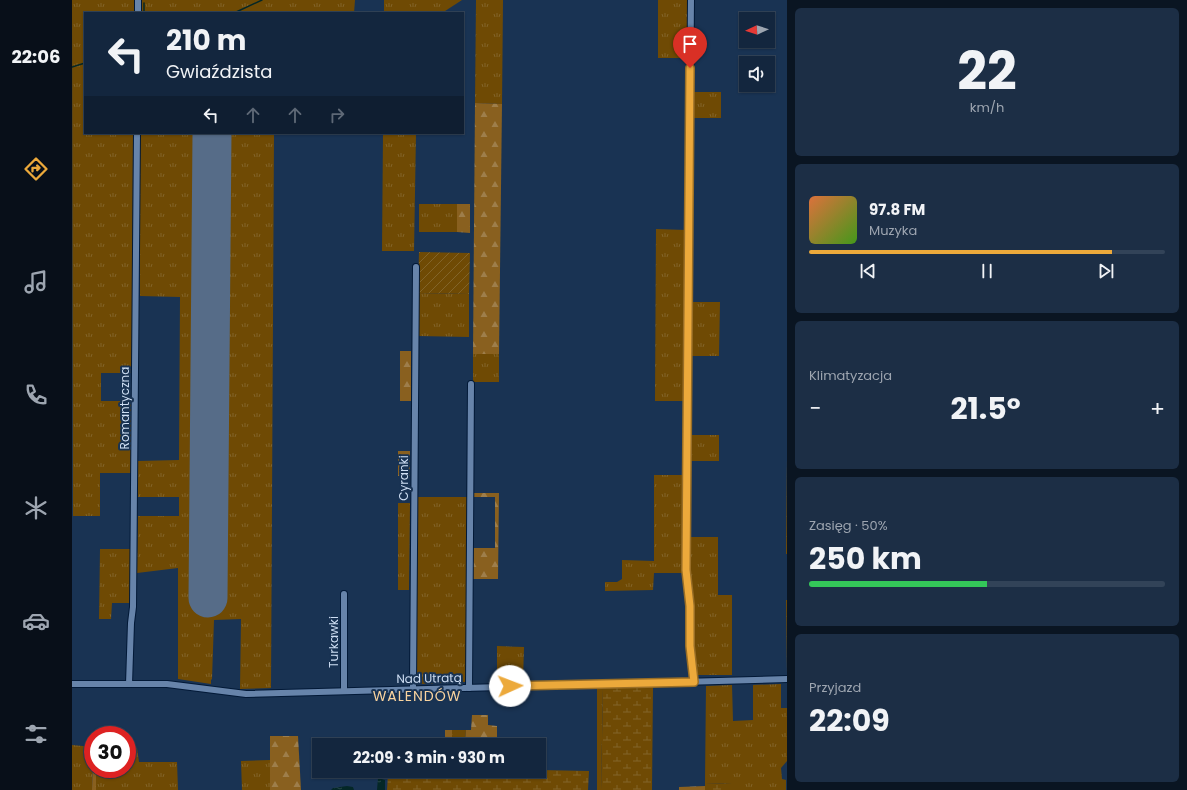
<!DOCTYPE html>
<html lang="pl">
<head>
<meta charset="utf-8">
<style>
	:root { --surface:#13263e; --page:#1c2e45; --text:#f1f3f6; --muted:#9da5b0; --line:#324358; --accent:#eca93b }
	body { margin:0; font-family:Poppins,sans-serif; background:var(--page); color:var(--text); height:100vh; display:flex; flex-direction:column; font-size:15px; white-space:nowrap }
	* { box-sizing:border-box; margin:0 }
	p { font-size:13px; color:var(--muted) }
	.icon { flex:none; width:22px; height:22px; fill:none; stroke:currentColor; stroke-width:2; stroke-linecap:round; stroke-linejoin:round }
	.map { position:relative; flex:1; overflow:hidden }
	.drawer { display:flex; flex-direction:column; gap:8px; padding:8px; background:#0a1522; width:400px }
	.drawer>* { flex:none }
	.top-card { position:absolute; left:12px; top:12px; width:380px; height:122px; border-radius:0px; box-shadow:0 1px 3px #0004,0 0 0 1px var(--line); background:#13263e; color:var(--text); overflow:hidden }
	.needle { width:26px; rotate:266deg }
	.tools { position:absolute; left:667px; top:12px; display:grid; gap:8px }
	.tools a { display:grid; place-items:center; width:36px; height:36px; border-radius:0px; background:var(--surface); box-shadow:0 1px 3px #0004,0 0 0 1px var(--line); font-size:20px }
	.speed { position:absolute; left:12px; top:726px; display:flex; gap:8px; font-size:20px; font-weight:700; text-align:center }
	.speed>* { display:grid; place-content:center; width:52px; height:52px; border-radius:50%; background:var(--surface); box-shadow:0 1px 3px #0004,0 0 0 1px var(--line); line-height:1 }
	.speed .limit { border:6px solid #d22; background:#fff; color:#111 }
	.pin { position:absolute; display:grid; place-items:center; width:34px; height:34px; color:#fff; margin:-41px -17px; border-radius:50% 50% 50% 0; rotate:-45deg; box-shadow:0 0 4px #0007 }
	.pin .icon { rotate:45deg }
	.me { position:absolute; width:44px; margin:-22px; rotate:88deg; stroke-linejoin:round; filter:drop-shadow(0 0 3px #0008) }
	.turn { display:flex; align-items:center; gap:14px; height:84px; padding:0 16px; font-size:18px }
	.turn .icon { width:52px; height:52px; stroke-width:2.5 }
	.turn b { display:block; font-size:28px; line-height:34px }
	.lanes { display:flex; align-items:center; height:38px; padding:0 16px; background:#0003; justify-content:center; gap:20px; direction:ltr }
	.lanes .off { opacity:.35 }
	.big { font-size:30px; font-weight:700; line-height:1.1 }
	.drawer .card { flex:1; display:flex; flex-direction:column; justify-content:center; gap:6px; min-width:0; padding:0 14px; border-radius:6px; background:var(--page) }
	.drawer .dial { align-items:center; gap:0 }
	.dial b { font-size:52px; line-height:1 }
	.song { display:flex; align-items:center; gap:12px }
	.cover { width:48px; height:48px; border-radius:6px; background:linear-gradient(135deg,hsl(20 70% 55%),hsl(100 70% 35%)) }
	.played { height:4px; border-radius:2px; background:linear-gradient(90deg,var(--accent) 85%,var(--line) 85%) }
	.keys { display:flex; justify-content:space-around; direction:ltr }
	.heat { display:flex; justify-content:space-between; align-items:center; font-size:22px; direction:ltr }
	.charge { height:6px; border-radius:3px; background:linear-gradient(90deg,#34c759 50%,var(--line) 0) }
	.trip { position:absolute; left:240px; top:738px; width:234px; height:40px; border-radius:0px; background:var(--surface); box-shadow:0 1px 3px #0004,0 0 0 1px var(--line); font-weight:700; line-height:40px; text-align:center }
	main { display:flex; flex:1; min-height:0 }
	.tabs { display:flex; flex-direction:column; width:72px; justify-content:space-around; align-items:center; background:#080f19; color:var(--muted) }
	.tabs .icon { width:28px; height:28px }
	.tabs .selected { color:var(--accent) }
	.tabs b { font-size:18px; color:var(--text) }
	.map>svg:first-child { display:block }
</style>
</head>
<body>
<main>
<nav class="tabs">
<b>22:06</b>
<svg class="icon selected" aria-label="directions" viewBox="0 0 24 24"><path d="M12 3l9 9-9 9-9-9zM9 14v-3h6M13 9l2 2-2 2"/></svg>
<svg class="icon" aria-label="music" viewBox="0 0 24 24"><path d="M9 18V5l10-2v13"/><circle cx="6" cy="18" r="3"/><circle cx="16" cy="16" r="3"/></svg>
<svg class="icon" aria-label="phone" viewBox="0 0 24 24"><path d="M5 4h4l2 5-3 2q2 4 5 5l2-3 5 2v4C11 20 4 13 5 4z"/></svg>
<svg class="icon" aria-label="climate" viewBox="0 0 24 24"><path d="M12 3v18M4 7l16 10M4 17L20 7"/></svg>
<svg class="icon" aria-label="car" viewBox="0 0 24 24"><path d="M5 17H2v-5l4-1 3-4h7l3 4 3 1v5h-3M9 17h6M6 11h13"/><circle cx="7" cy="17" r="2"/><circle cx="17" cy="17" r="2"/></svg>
<svg class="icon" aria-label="filters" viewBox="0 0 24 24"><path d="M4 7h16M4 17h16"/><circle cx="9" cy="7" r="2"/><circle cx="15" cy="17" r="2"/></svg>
</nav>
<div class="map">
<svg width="715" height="790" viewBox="0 0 715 790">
	<defs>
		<pattern id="grass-tufts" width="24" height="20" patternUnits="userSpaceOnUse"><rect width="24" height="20" fill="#6f4a04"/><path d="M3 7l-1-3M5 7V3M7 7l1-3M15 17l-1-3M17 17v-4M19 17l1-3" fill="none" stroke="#826429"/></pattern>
		<pattern id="forest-firs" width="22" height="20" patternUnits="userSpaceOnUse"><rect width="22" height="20" fill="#89601f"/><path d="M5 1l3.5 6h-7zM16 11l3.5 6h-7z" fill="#9e7e4b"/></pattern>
		<pattern id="wetland-marsh" width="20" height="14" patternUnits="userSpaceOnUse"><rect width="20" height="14" fill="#6f4a04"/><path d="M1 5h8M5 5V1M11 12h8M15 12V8" fill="none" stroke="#826429"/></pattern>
		<pattern id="garden-furrows" width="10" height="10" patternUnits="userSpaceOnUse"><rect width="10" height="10" fill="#6f4a04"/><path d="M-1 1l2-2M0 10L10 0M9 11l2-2" fill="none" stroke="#826429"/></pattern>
		<pattern id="water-ripples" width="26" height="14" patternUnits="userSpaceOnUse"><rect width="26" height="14" fill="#042727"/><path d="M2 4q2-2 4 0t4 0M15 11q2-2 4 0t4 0" fill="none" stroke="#284647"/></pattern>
	</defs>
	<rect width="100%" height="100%" fill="#193353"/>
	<g fill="url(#grass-tufts)">
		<polygon points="0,0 64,0 64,13 13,13 13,133 61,133 60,373 29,373 29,401 60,401 59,473 28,473 28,516 1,516 1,525"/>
		<polygon points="68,0 283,0 282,13 68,13"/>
		<polygon points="312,0 390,0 370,13 312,13"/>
		<polygon points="404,0 431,0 430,104 403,103"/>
		<polygon points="586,0 616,0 615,58 586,58"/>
		<rect x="622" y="92" width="27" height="26"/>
		<polygon points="68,133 202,133 199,688 168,689 169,619 142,620 140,679 139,680 139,684 106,679 106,568 65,573 66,516 107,516 107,497 66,497 66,461 107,460 108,297 68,296"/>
		<polygon points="311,133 344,133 342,251 310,251"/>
		<rect x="347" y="204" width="38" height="28"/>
		<polygon points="584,229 614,230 613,401 583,401"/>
		<polygon points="346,293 397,294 397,337 346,336"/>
		<polygon points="620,302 648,302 647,356 620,356"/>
		<rect x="401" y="354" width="26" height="28"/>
		<rect x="619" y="435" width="28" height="26"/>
		<polygon points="715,459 715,554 714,554"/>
		<polygon points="582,475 612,475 611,573 582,573 581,590 533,591 533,582 545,582 550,579 550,560 582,561"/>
		<polygon points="345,497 396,497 394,680 393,682 348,684 345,678 344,669"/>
		<polygon points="326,503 338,503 337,590 326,590"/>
		<polygon points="619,537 646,537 646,595 660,595 660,675 624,675 621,662 620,597 618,581 618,563"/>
		<polygon points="28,549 59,549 58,603 40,603 39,619 27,619"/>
		<polygon points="714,600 715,600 714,674"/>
		<polygon points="425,646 452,647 451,680 425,681"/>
		<polygon points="709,684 709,708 715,708 715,761 709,768 710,779 714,780 714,790 661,790 660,784 633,783 634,686 660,685 661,721 681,720 681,685"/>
		<polygon points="531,688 529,790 525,790 525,689"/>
		<polygon points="380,730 394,730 393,745 380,745"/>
		<polygon points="0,745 21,747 20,790 0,790"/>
		<polygon points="55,746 65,748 67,762 105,762 106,790 24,790 24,769 55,769"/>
		<polygon points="198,760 198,790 170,790 169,761"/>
	</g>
	<g fill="url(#forest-firs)">
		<polygon points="403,103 430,104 427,354 401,354"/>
		<polygon points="385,204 398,204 398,233 385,232"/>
		<rect x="328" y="351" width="11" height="50"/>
		<rect x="326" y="451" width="12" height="25"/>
		<polygon points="401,493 427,493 426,579 400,579 400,548 423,548 423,497 401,497"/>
		<polygon points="400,715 416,715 416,725 425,726 425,745 393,745 394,730 399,730"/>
		<rect x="373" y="730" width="7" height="15"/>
		<polygon points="198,736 226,736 229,790 198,790"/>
		<polygon points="21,755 21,769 24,769 24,790 20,790"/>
		<polygon points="633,786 633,790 607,790 607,787"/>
	</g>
	<g fill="url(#wetland-marsh)">
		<polygon points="581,687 580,790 529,790 531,688"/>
		<polygon points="425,740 451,741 451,745 425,745"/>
		<polygon points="467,770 517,771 516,790 315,790 316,775 373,774 393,771"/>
		<polygon points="633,783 661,784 661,790 633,790"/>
	</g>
	<polygon fill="url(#garden-furrows)" points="347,252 398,253 397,294 346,293"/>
	<g fill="url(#water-ripples)">
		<polygon points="306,778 313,780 313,790 305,790"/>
		<polygon points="275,786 281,787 282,790 259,790 261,788"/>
	</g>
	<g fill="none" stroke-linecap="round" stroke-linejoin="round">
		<g stroke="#042727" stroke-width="1.5">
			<polyline points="72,13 72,3"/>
			<polyline points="162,13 190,0"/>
			<polyline points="0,67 13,63"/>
		</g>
		<polyline stroke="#566c88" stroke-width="39" points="136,598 140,133"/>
		<g stroke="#021937" stroke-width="8">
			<g id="minor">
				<polyline points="619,0 614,570 618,606 618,646 622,682"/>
				<polyline points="66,13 66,0"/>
				<polyline points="0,684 95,684 174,694 715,679"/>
				<polyline points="57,684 59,623 61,607 65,133"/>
				<polyline points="397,688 399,384"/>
				<polyline points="341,689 344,267"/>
				<polyline points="272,691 272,594"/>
			</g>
		</g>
		<use href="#minor" stroke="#6784aa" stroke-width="6"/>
	</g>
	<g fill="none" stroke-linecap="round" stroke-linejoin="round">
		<g stroke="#996e26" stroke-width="10">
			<polyline id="route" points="438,686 622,682 618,646 618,606 614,570 618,68"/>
		</g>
		<use href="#route" stroke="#eca93b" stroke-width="7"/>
	</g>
	<g text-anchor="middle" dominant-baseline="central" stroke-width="4" stroke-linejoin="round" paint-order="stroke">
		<g font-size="12" fill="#cfdff4" stroke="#193353">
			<text transform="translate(52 408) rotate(-90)">Romantyczna</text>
			<text transform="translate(331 478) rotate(-90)">Cyranki</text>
			<text transform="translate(261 642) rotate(-90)">Turkawki</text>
			<text transform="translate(357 678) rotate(-1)">Nad Utratą</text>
		</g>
		<g font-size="14" letter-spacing="1" fill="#fad49f" stroke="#193353">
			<text x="345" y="696">WALENDÓW</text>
		</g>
	</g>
</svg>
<div class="tools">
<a><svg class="needle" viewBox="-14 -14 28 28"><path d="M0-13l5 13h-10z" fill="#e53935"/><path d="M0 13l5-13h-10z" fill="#9da5b0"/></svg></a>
<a><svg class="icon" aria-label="sound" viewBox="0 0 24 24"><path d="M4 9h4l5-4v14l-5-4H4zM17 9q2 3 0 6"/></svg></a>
</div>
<div class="speed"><div class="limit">30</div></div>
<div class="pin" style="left:618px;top:68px;background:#d93025"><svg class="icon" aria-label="arrive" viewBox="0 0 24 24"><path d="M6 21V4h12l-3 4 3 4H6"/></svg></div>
<svg class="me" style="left:438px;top:686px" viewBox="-20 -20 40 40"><circle r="19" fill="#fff"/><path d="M0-13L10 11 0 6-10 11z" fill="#eca93b"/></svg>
<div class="trip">22:09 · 3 min · 930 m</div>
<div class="top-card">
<div class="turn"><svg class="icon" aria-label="left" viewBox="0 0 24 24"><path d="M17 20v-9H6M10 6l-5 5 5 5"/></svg><div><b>210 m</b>Gwiaździsta</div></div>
<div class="lanes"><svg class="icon" aria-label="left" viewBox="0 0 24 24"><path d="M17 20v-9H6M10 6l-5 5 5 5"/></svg><svg class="icon off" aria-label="ahead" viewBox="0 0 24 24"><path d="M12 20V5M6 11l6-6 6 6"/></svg><svg class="icon off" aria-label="ahead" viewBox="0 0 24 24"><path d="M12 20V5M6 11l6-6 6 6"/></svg><svg class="icon off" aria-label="right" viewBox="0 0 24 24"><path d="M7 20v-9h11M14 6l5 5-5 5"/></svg></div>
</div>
</div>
<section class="drawer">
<div class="card dial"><b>22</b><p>km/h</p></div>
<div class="card">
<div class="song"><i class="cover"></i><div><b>97.8 FM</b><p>Muzyka</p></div></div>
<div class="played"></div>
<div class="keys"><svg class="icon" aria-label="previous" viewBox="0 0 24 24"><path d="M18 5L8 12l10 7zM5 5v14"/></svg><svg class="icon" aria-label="pause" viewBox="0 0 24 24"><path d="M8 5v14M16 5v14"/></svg><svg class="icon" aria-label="next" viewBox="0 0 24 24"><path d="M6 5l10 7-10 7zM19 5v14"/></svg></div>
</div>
<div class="card"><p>Klimatyzacja</p>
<div class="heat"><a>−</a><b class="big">21.5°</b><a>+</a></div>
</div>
<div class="card"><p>Zasięg · 50%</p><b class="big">250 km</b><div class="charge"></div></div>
<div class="card"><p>Przyjazd</p><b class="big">22:09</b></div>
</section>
</main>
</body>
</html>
